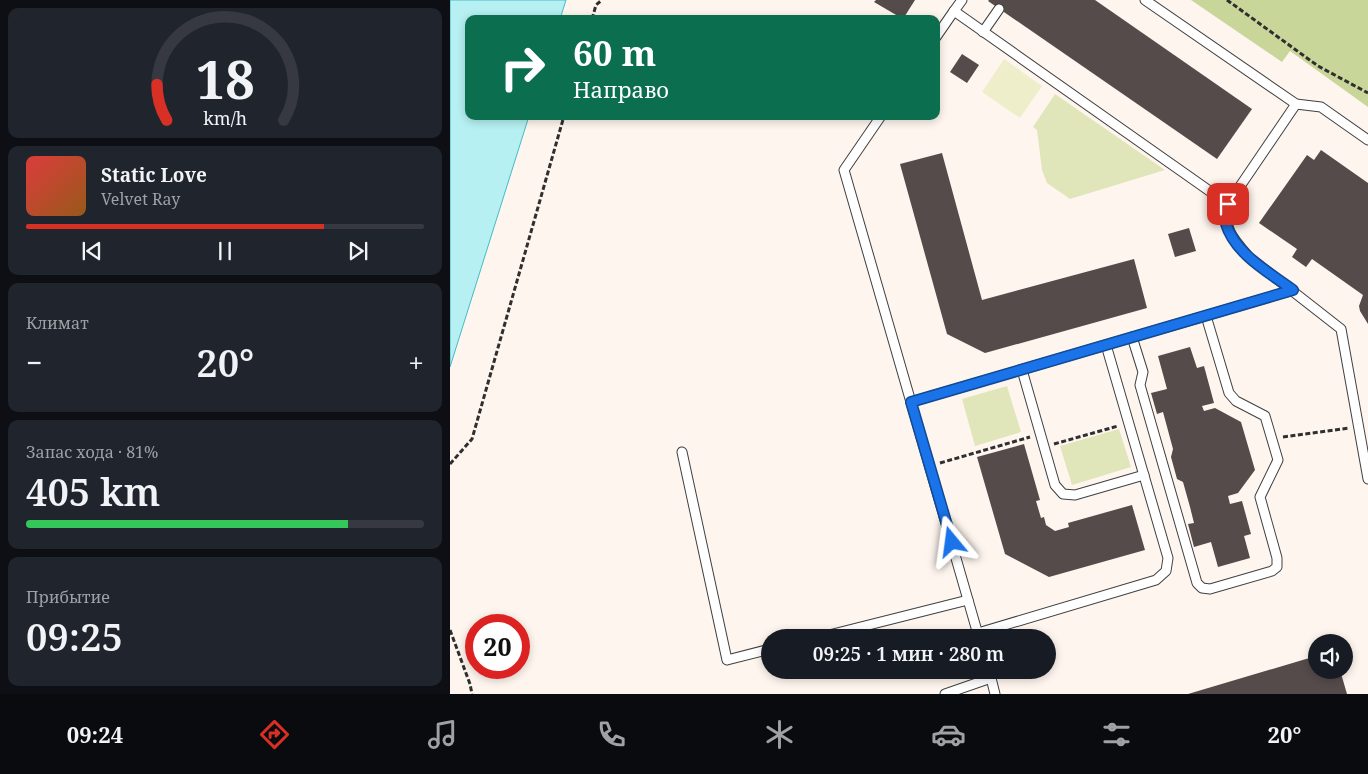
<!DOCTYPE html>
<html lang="ru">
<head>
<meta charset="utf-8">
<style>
	:root { --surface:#171b24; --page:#20242c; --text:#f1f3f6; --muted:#9ea1a6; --line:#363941; --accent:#d93025 }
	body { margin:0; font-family:"Noto Serif",serif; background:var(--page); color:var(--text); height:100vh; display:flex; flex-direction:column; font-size:19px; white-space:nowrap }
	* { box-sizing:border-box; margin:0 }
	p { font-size:16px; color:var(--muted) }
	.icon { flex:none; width:28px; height:28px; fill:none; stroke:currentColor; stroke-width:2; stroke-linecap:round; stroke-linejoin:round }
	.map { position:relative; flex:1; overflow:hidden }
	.sheet { display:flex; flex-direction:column; gap:8px; padding:8px; background:#0d0f14; width:450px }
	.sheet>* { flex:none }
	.banner { position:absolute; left:15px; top:15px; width:475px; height:105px; border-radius:10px; box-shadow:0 2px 8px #0003; background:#0b6e4f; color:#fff; overflow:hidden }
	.fabs { position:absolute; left:858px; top:634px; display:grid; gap:10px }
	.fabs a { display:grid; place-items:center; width:45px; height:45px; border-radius:50%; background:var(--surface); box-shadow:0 2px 8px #0003; font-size:25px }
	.speed { position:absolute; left:15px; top:614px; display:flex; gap:10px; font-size:25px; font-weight:700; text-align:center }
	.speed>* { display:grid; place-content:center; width:65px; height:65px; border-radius:50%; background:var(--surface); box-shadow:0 2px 8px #0003; line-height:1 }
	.speed .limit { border:8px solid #d22; background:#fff; color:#111 }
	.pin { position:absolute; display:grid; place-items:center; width:42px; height:42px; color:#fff; margin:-21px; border-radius:10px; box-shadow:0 2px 8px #0006 }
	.me { position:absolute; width:55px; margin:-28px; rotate:344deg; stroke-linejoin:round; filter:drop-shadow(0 0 4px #0008) }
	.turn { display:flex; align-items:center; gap:18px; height:105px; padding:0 25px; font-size:22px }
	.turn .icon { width:65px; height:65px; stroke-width:2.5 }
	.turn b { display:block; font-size:35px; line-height:42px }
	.big { font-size:38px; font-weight:600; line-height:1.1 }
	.sheet .tile { flex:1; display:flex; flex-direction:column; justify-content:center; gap:8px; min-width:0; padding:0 18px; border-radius:10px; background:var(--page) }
	.sheet .dial { align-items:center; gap:0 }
	.dial svg { height:130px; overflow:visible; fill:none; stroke:var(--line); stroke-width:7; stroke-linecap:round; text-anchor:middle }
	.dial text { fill:var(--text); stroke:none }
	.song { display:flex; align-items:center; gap:15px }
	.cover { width:60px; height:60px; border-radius:8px; background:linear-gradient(135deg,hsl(0 70% 55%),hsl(30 70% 35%)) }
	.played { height:5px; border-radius:2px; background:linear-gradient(90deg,var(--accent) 75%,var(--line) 75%) }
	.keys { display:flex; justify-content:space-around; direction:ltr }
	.heat { display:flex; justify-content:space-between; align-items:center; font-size:28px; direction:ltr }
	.charge { height:8px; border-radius:4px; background:linear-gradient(90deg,#34c759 81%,var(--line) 0) }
	.trip { position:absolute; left:311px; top:629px; width:295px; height:50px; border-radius:25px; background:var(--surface); box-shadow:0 2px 8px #0003; font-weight:600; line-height:50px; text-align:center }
	.dock { display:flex; height:80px; justify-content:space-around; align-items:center; background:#090b0e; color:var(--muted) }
	.dock .icon { width:35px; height:35px }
	.dock .active { color:var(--accent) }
	.dock b { font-size:22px; color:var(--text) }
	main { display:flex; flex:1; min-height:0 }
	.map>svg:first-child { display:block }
</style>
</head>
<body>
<main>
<section class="sheet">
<div class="tile dial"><svg viewBox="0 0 100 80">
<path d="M14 69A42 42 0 1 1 86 69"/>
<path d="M14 69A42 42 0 0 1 8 47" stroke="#d93025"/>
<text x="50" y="56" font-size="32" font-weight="700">18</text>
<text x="50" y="72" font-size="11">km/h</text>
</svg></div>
<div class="tile">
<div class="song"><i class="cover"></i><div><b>Static Love</b><p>Velvet Ray</p></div></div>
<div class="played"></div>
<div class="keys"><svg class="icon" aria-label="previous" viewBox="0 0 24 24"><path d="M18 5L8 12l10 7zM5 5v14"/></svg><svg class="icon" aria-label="pause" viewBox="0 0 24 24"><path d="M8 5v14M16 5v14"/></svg><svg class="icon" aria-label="next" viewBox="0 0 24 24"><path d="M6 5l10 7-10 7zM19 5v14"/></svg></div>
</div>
<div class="tile"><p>Климат</p>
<div class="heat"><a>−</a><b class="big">20°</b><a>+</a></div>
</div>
<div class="tile"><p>Запас хода · 81%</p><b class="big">405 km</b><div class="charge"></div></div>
<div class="tile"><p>Прибытие</p><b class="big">09:25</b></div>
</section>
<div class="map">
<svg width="918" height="694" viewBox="0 0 918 694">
	<rect width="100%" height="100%" fill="#fef5ee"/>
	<g fill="#e0e6ba">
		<polygon points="605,94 715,170 620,199 597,183 592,170 587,130 583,127"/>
		<polygon points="557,386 571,432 525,446 512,399"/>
		<polygon points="669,429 681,467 622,485 610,446"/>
	</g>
	<polygon fill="#c9d69a" points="741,0 918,0 918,107 840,51 832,62"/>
	<polygon fill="#eeeecb" points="554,59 592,86 570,118 532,92"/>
	<polygon fill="#b6f0f2" stroke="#42bcc4" points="0,0 116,0 110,19 19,19 19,116 79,116 0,367"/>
	<g fill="#554b4a">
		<polygon points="426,0 465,0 453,19 424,2"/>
		<polygon points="539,0 645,0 802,109 767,159 538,1"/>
		<polygon points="512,54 529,65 517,83 500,72"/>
		<polygon points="871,150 918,183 918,324 910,311 909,306 913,295 862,259 856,267 842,257 847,249 809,223 857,155 864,160"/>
		<polygon points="492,153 532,300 684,259 697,308 535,353 497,334 450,164"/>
		<polygon points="739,228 746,251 725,257 718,234"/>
		<polygon points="740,347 747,368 754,366 764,403 752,406 754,411 765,408 791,422 805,470 788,493 778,496 780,504 792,501 801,534 794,536 800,558 768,567 761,542 744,547 738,524 744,523 740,507 733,482 727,479 721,457 723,449 713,412 707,414 701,393 717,389 708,356"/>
		<polygon points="574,444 590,500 586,501 591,518 594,517 596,525 605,531 619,527 618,523 682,505 695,550 599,577 555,554 527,457"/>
		<polygon points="866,656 866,670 890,670 897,694 738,694"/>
	</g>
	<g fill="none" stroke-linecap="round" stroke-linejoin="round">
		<g stroke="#404040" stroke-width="11">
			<g id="lane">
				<polyline points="512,0 504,11 778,204"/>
				<polyline points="695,0 846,104 871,107 918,140"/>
				<polyline points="533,32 549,9"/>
				<polyline points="486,37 504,11"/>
				<path d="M846 104 778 204C772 228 784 240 799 257L891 329 918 479"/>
				<polyline points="431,116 394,170 529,638"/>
				<polyline points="682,337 693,372 690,385 747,583 752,588 760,589 822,571 827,567 827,558 810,497 828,460 815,416 786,401 779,393 756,316"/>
				<polyline points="572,370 605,485 613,494 625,495 694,475"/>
				<polyline points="461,402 843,290"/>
				<polyline points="232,452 277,660 320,649"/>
				<polyline points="528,633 706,580 716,571 718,558 656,345"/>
				<polyline points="367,638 518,600"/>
				<polyline points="539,670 545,694"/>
				<polyline points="495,694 541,678"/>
			</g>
		</g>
		<g stroke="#2f2f2f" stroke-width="3" stroke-dasharray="5 2.5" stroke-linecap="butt">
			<polyline points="777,0 868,66 918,93"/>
			<polyline points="142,19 146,5 152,0"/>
			<polyline points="833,437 899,428"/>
			<polyline points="604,444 668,426"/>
			<polyline points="490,463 580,437"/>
			<polyline points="0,464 22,439 114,116"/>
			<polyline points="0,630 20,684 22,694"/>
		</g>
		<use href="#lane" stroke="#fff" stroke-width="9"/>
	</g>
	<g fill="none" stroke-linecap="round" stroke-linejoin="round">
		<g stroke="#114b97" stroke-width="12">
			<path id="route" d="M502 542 461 402 843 290C820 273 785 254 776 224 774 218 776 210 778 204"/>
		</g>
		<use href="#route" stroke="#1a73e8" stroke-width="9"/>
	</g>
</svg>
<div class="fabs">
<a><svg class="icon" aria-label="sound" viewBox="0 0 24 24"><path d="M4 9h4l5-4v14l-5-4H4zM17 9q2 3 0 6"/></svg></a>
</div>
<div class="speed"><div class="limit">20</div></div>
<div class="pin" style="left:778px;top:204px;background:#d93025"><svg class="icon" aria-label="arrive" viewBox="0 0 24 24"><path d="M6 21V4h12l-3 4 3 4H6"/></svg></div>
<svg class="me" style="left:502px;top:542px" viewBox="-20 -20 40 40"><path d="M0-17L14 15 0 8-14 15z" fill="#1a73e8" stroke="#fff" stroke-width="4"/></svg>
<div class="trip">09:25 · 1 мин · 280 m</div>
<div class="banner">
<div class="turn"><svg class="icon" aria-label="right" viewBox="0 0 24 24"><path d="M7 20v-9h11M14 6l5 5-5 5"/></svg><div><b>60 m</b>Направо</div></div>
</div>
</div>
</main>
<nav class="dock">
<b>09:24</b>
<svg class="icon active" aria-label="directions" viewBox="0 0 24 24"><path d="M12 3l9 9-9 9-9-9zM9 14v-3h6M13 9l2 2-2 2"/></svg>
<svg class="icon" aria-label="music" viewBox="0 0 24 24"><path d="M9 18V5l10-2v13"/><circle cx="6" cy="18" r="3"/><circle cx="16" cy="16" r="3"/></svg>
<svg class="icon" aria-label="phone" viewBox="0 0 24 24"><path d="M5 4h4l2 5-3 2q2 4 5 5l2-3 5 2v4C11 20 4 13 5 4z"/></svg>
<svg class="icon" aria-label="climate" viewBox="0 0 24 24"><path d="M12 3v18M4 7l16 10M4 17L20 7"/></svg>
<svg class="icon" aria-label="car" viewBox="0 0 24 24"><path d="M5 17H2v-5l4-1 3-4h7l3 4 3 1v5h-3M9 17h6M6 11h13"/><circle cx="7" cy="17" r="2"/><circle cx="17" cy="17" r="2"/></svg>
<svg class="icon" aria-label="filters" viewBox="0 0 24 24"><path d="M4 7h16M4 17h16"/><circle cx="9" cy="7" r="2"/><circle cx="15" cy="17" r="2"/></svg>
<b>20°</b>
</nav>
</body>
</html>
